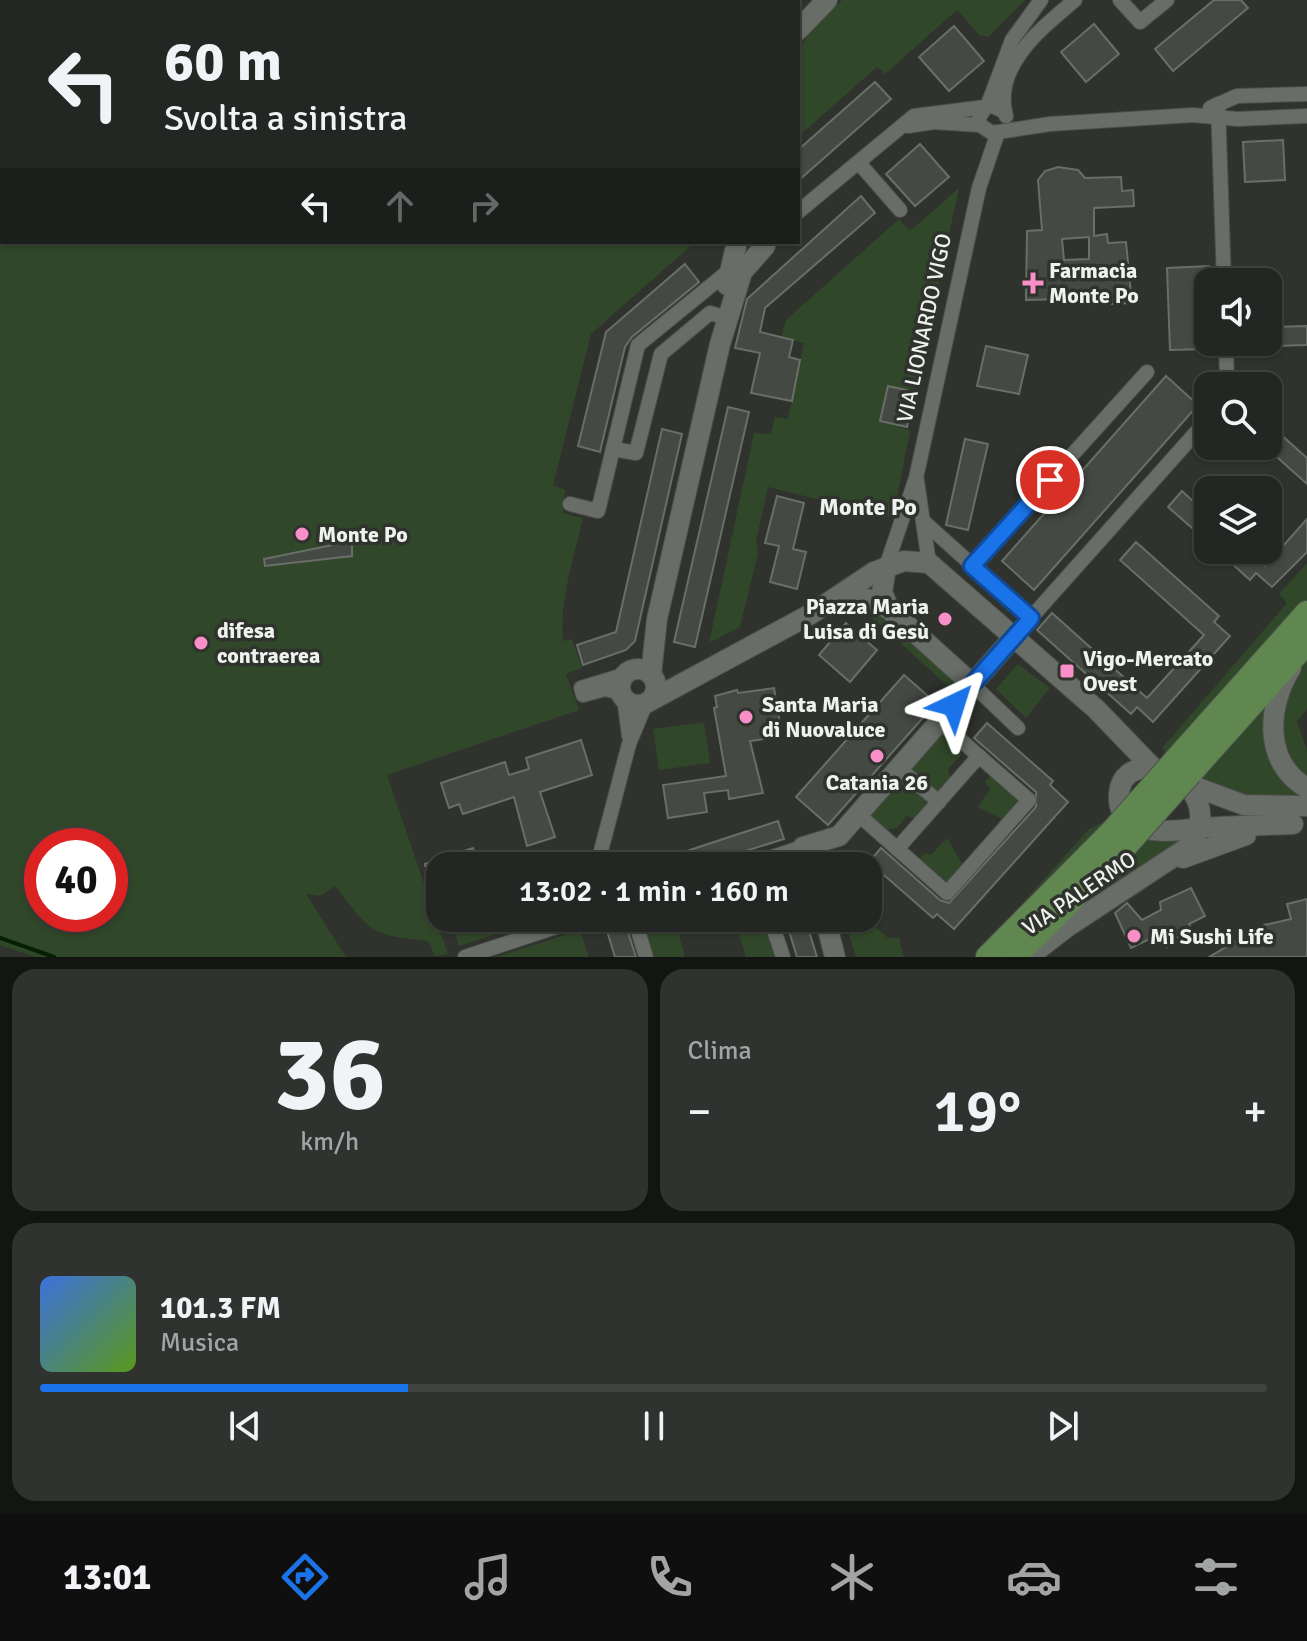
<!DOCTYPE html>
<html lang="it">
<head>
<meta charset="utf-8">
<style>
	:root { --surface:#232622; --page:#2f322f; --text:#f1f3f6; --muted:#a3a5a5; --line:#404340; --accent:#1a73e8 }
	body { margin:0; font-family:Signika,sans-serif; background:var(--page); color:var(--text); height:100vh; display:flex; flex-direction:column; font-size:30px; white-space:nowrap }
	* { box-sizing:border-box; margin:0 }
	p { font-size:26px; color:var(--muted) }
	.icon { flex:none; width:44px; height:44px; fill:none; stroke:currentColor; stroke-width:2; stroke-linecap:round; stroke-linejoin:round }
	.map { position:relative; height:957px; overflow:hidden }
	.drawer { display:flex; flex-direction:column; gap:12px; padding:12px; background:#131513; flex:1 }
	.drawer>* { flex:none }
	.hud { position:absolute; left:0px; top:0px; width:800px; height:244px; box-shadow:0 2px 6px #0004,0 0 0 2px var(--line); background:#232622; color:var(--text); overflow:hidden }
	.tools { position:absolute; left:1194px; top:268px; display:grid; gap:16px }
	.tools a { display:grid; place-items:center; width:88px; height:88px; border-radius:16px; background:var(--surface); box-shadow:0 2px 6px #0004,0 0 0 2px var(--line); font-size:40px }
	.speed { position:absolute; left:24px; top:828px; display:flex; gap:16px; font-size:40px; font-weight:700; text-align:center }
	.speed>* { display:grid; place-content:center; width:104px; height:104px; border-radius:50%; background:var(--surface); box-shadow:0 2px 6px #0004,0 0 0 2px var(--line); line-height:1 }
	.speed .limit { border:12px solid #d22; background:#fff; color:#111 }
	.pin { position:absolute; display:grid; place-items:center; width:68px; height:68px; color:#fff; margin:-34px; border:4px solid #fff; border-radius:50%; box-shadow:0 2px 8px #0007 }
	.me { position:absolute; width:88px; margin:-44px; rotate:41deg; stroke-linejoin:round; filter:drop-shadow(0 0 6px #0008) }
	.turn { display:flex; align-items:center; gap:28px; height:168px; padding:0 32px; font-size:36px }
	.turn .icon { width:104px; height:104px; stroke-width:2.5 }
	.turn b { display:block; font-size:56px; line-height:68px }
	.lanes { display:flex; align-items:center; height:76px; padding:0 32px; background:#0003; justify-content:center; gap:40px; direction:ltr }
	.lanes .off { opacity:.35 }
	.big { font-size:60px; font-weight:600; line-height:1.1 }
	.drawer .card { flex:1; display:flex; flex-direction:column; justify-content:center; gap:12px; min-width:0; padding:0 28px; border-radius:24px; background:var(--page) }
	.drawer .dial { align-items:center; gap:0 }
	.dial b { font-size:104px; line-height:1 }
	.song { display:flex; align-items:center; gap:24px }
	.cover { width:96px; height:96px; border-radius:12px; background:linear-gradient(135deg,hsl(220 70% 55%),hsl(90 70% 35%)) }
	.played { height:8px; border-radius:4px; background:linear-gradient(90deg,var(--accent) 30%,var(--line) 30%) }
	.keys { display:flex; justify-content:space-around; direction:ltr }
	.heat { display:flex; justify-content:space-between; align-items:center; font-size:44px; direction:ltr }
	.drawer .tiles { flex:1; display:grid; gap:12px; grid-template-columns:1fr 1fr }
	.card:last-child { grid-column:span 2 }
	.trip { position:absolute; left:426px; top:852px; width:456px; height:80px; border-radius:24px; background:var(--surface); box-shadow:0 2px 6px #0004,0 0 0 2px var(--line); font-weight:600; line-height:80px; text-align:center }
	.tab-bar { display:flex; height:128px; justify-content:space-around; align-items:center; background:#0e0f0e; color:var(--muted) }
	.tab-bar .icon { width:56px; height:56px }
	.tab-bar .on { color:var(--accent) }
	.tab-bar b { font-size:36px; color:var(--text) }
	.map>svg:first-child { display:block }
</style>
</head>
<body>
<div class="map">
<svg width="1307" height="957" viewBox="0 0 1307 957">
	<rect width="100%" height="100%" fill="#2f322d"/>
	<g fill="#314729" fill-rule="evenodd">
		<path d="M0 0H714L2 2V242H695L591 334 553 485 565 490 563 513 583 518C574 558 559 600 563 641L572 639 582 668 566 674 579 710 387 775 448 954 435 956 428 941C368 935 371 931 335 886L320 896 306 894 346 957H35L0 945ZM42 846H110V914H42Z"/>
		<polygon points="842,0 1025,0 988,37 979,35 957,10 885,74 877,67 798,137 798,50 818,21"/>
		<polygon points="959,188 915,392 888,387 880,420 910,431 893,518 768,487 756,541 758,553 740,627 709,643 754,433 771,434 775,417 788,419 804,343 781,337 786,320 899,219 910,231"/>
		<polygon points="1307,563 1307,601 1276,631 1168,754 1162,748 1287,603 1279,594"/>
		<polygon points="874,607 957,682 951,689 868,614"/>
		<path d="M1307 659V709L1297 722 1307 750V782C1270 746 1275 698 1307 659Z"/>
		<polygon points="1018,664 1050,688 1026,718 996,689"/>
		<polygon points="1270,695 1268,722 1307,800 1266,802 1199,781"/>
		<polygon points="704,722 710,763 659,770 653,729"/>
		<polygon points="943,730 960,747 961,755 948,769 950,778 938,792 911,767"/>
		<polygon points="992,774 1022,799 1004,820 978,807 990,789 985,782"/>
		<polygon points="901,778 928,803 915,819 907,816 897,828 883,830 868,815"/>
		<polygon points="1109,819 1147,840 1186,839 1064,920 982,948 1088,830"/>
		<polygon points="947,838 964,867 948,883 918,860 925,853 931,855"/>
		<polygon points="455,918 544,918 459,946 450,920"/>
		<polygon points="642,918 732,918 679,935 685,957 654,957"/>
		<polygon points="748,918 767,918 779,957 746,957 735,922"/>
		<polygon points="844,918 865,918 888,938 899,938 904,957 856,957"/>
		<polygon points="580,930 589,957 496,957"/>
	</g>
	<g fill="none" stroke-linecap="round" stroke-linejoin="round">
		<polyline stroke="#042000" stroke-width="4" points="0,938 54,957"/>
	</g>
	<g fill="#454944" stroke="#696e68" stroke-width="2" fill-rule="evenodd">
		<polygon points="1214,0 1241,0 1248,8 1173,71 1155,49"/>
		<polygon points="1094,24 1119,54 1086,82 1061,52"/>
		<polygon points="954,26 984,61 949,91 919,57"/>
		<polygon points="875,82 891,99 798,181 798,150"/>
		<polygon points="1283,140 1285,180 1245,182 1243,142"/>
		<polygon points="920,144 949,177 915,206 886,174"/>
		<path d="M1058 167 1078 170 1085 178 1121 177 1122 191 1133 190 1134 206 1094 208V236L1107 234 1108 243 1126 242 1132 303 1090 305V291L1066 292 1067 299 1026 300 1027 231 1042 230 1038 180 1045 171ZM1089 237V259L1064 260 1062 239Z"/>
		<polygon points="861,196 875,213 765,308 760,332 793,340 789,357 800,360 792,401 751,393 760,353 735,348 747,299"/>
		<polygon points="685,264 699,282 632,337 625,347 600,452 578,446 606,332"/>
		<polygon points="1209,266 1208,349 1170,350 1167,268"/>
		<polygon points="1307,326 1307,345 1275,346 1274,327"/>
		<polygon points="986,346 1028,355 1019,394 977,386"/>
		<polygon points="1166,376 1198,405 1034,590 1002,561"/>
		<polygon points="888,386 915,392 907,427 880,421"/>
		<polygon points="728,407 749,412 695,647 674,642"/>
		<polygon points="1268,423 1307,458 1307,484 1268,449"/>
		<polygon points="662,429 682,434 635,641 626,650 583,665 577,645 616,632"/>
		<polygon points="965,439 988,444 968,530 946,525"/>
		<polygon points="1182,491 1208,515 1208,542 1168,507"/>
		<polygon points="777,496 804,503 793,549 806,552 797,589 770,582 779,546 765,543"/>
		<polygon points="1307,519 1307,552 1272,587 1256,573 1250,580 1217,550 1248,550 1265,566"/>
		<polygon points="352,541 352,556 265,566 264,559"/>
		<polygon points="1136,542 1219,616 1214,622 1230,636 1153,722 1137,707 1131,714 1037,630 1052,613 1147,698 1204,635 1120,560"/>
		<polygon points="846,623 877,650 850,682 819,655"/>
		<polygon points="904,675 936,703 828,825 796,797"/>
		<polygon points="774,688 781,730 769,731 770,738 750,741 763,793 729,799 728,790 704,793 707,812 668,818 663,785 726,776 714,708 717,707 715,696 737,690 738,693"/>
		<polygon points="987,723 1053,781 1050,785 1068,802 954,929 937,914 933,918 869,862 881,848 940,900 949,903 1036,807 1036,792 974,738"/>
		<polygon points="581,740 592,775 540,792 555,837 527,846 514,797 463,814 459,804 449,808 441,783 505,762 509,775 529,769 526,758"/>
		<polygon points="778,821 784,839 698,866 641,866"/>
		<polygon points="473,848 479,866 425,866 425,864"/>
		<polygon points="1191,888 1205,916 1189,924 1192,930 1174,939 1176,943 1167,947 1160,934 1131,948 1115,913 1127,903 1142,920 1161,910 1160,902"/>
		<polygon points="1307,899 1307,957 1209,957 1243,937 1266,934 1264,925 1291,919 1287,904"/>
		<polygon points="785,918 805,918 817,957 797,957"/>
		<polygon points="626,926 636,957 615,957 607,931"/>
	</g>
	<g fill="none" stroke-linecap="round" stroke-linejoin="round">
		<g stroke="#4b4e4a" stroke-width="16">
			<g id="street">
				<polyline points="1120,0 1140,22 1167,0"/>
				<polyline points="1218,104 1224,282"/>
				<polyline points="987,107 1012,40 1041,0"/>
				<polyline points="985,108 979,118 980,125 992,133 1050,124 1193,115 1237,119 1307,116"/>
				<polyline points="1210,108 1237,96 1307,94"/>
				<path d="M1006 116C992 66 1042 28 1075 0"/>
				<polyline points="908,126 934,122 980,125"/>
				<polyline points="859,163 900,210"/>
				<polyline points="798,212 914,116 993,106 1005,112"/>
				<polyline points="1226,342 1227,386"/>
				<polyline points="613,449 636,453 661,354 710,313 720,316"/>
				<polyline points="917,481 929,563"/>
				<polyline points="570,504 598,511 638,345 730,270"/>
				<polyline points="923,521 1031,618"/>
				<polyline points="972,566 1147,372"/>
				<polyline points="886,567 916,478 979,188 998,132"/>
				<polyline points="1012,639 1208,419"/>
				<polyline points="972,684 1018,728"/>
				<polyline points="621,693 605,689 583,695 581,688 627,674"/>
				<polyline points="624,698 629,736"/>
				<polyline points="899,768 939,802"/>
				<polyline points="859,815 947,893 1029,800 940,722"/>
				<polyline points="897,849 979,756"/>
				<polyline points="597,866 629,744 646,703"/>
				<polyline points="745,866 803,847"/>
				<polyline points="770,918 783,957"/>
				<polyline points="635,921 646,957"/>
				<polyline points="465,957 583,918"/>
			</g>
		</g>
		<g stroke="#4b4e4a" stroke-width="22">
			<g id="secondary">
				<polyline points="798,30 827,0"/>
				<polyline points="727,285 737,242"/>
				<polyline points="886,567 882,592 889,609 972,684"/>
				<polyline points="834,606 867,599 889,609"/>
				<path d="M1291 668C1267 706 1263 763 1307 788"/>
				<circle cx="638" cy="687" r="18"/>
				<polyline points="651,675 657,619 720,344 742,272 765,246"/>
				<polyline points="648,702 811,614 874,572 904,561 929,563 1096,709 1152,767"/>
				<polyline points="1185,783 1244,805 1307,806"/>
				<polyline points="1183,858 1246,835"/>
				<polyline points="809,866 803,847 839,836 1012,639"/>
				<polyline points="825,918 835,957"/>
				<path d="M1028 957 1067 927 1190 846C1235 779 1116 736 1119 799 1119 816 1136 827 1152 830 1168 833 1185 829 1201 828 1231 826 1262 825 1293 824"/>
			</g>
		</g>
		<g stroke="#4b4e4a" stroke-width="26">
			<g id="primary">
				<polyline points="1175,761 1307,613"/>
				<polyline points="1190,773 1307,642"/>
				<polyline points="988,957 1113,831"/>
				<polyline points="1014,957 1127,844"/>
			</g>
		</g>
		<use href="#street" stroke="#696d67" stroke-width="14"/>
		<use href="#secondary" stroke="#696d67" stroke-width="20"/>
		<use href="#primary" stroke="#608750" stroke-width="24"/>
		<g stroke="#4b4e4a" stroke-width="26" stroke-linecap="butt">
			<g id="primary-bridge">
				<polyline points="1113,831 1175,761"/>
				<polyline points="1127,844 1190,773"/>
			</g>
		</g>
		<use href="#primary-bridge" stroke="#608750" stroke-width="24"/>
	</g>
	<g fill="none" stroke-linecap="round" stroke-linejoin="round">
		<g stroke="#114b97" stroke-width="20">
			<polyline id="route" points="954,705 1031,618 972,566 1050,480"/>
		</g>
		<use href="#route" stroke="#1a73e8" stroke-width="14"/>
	</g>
	<g fill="#f98fc9" stroke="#2f322d" stroke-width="3">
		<path d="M1029 271h8v8h8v8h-8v8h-8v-8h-8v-8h8z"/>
		<circle cx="302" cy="534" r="8"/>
		<circle cx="945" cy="619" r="8"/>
		<circle cx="201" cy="643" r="8"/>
		<rect x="1059" y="663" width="16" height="16" rx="4"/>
		<circle cx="746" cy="717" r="8"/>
		<circle cx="877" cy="756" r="8"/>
		<circle cx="1134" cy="936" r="8"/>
	</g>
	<g text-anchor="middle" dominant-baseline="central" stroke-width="7" stroke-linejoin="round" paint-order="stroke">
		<g font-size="22" font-weight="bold" fill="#f0f2ef" stroke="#2f322d" text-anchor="start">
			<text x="1049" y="270">Farmacia<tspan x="1049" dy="25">Monte Po</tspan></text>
			<text x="318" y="534">Monte Po</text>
			<text x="929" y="606" text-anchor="end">Piazza Maria<tspan x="929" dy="25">Luisa di Gesù</tspan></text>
			<text x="217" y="630">difesa<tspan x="217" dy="25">contraerea</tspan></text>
			<text x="1083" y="658">Vigo-Mercato<tspan x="1083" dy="25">Ovest</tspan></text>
			<text x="762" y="704">Santa Maria<tspan x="762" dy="25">di Nuovaluce</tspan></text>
			<text x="877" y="782" text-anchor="middle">Catania 26</text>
			<text x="1150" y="936">Mi Sushi Life</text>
		</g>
		<g font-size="22" fill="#f0f2ef" stroke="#2f322d">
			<text transform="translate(924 328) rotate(-78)">VIA LIONARDO VIGO</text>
			<text transform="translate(1079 893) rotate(-34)">VIA PALERMO</text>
		</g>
		<g font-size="24" font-weight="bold" fill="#f0f2ef" stroke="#2f322d">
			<text x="868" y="507">Monte Po</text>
		</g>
	</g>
</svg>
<div class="tools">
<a><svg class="icon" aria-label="sound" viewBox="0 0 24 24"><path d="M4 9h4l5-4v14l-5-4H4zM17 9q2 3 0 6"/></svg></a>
<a><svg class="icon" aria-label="search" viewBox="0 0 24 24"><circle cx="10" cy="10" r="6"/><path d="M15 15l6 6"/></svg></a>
<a><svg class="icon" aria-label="layers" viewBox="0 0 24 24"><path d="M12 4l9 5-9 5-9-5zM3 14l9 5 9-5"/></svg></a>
</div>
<div class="speed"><div class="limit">40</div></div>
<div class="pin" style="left:1050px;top:480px;background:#d93025"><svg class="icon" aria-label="arrive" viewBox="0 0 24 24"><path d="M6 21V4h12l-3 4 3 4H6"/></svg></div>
<svg class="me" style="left:954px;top:705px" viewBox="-20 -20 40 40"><path d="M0-17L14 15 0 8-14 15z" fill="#1a73e8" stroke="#fff" stroke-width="4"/></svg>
<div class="trip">13:02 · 1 min · 160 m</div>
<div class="hud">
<div class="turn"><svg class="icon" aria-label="left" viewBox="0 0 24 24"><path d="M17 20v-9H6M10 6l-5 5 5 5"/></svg><div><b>60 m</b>Svolta a sinistra</div></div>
<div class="lanes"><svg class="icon" aria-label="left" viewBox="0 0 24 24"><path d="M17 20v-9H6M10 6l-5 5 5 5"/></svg><svg class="icon off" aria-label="ahead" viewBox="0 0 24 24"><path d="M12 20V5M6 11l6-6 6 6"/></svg><svg class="icon off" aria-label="right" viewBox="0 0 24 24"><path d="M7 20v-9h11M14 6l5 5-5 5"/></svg></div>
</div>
</div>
<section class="drawer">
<div class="tiles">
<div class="card dial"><b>36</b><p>km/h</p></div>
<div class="card"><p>Clima</p>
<div class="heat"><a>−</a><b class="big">19°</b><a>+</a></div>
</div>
<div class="card">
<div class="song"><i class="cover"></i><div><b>101.3 FM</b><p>Musica</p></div></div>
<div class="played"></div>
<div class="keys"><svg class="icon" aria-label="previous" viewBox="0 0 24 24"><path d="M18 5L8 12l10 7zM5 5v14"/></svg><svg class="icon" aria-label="pause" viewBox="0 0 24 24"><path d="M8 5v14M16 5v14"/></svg><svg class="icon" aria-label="next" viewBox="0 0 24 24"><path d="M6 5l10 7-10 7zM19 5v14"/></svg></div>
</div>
</div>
</section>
<nav class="tab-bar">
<b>13:01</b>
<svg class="icon on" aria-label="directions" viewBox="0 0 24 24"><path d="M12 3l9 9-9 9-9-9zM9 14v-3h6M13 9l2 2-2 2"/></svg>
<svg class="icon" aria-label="music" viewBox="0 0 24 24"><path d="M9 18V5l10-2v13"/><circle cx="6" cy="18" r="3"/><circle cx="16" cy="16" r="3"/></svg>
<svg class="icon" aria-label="phone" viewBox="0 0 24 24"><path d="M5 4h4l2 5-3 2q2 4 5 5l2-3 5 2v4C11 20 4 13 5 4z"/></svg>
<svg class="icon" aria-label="climate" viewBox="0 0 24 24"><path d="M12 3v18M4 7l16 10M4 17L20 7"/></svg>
<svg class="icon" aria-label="car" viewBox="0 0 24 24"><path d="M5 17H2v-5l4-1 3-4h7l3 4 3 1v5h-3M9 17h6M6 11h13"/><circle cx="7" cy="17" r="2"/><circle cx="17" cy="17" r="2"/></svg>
<svg class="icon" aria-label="filters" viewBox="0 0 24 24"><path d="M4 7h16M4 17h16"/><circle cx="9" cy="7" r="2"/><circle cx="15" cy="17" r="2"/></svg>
</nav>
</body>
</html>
